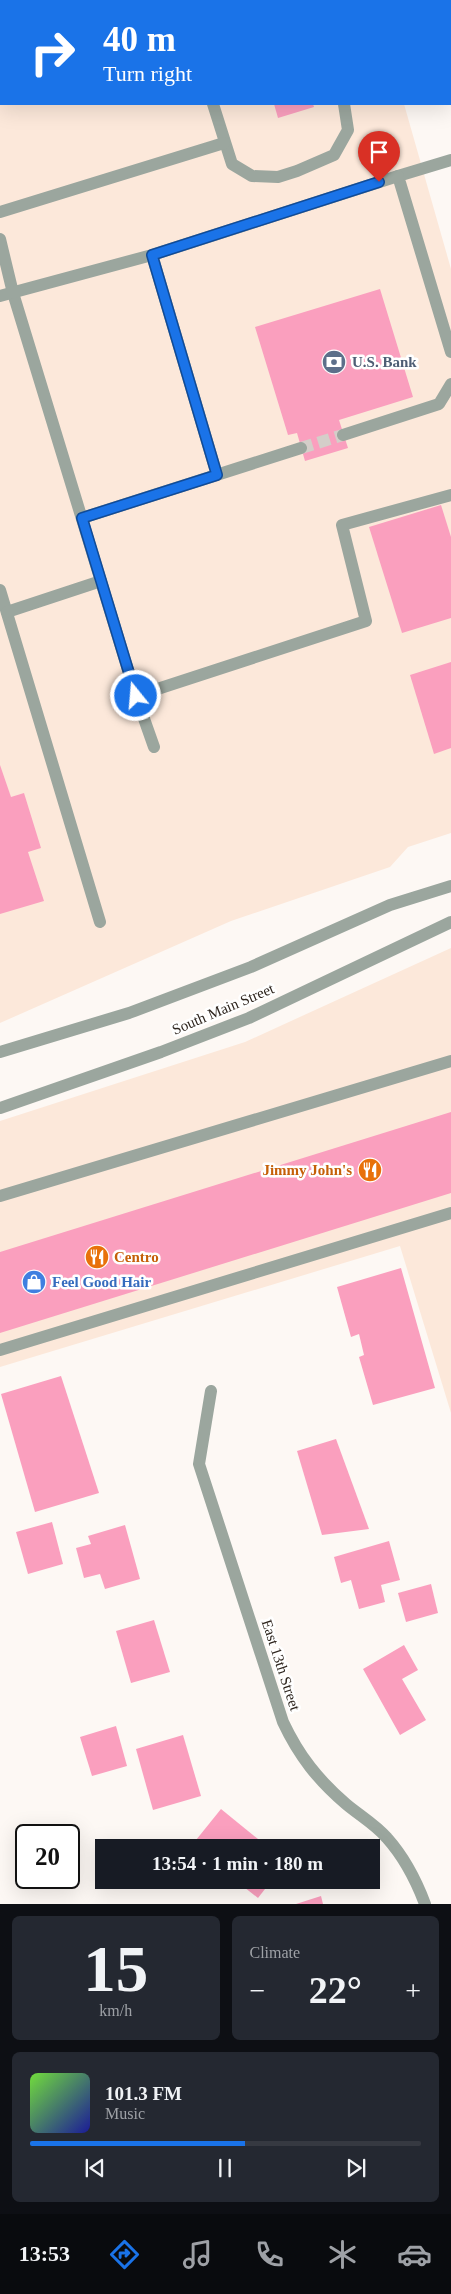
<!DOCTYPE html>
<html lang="en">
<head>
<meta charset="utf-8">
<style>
	:root { --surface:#171b24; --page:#242831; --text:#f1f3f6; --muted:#9ea1a6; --line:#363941; --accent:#1a73e8 }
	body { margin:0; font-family:Georgia,serif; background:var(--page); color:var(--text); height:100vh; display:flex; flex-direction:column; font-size:19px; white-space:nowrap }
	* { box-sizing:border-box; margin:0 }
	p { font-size:16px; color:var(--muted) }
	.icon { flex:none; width:28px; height:28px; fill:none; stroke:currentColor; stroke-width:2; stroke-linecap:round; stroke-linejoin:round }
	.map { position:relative; height:1904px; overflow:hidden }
	.details { display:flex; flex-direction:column; gap:12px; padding:12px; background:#0d0f14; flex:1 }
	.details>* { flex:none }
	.banner { position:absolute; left:0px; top:0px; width:451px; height:105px; box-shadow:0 5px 20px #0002; background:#1a73e8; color:#fff; overflow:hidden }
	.speed { position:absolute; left:15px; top:1824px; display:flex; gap:10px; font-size:25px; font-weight:700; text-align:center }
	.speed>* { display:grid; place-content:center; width:65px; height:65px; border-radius:50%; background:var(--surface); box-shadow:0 5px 20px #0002; line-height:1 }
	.speed .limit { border:2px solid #111; border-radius:8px; background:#fff; color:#111 }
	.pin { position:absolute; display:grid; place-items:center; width:42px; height:42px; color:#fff; margin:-51px -21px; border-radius:50% 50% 50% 0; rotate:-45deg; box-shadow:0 0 5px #0007 }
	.pin .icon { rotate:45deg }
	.me { position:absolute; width:55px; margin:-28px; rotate:343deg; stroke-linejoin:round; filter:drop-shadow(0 0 4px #0008) }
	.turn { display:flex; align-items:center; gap:18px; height:105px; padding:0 20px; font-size:22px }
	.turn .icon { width:65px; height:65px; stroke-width:2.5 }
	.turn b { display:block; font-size:35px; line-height:42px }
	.big { font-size:38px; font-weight:700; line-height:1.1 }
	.details .widget { flex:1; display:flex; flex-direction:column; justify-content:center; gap:8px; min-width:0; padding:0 18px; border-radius:8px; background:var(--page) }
	.details .dial { align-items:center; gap:0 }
	.dial b { font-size:65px; line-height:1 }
	.song { display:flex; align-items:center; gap:15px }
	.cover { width:60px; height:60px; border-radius:8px; background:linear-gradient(135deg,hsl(100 70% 55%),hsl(240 70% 35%)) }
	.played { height:5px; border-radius:2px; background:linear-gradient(90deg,var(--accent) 55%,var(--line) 55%) }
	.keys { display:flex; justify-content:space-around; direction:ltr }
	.heat { display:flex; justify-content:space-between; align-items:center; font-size:28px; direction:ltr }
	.details .tiles { flex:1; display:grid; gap:12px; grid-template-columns:1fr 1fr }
	.widget:last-child { grid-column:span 2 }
	.trip { position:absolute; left:95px; top:1839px; width:285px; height:50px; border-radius:0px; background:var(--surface); box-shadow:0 5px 20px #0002; font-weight:700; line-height:50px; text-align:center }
	.tab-bar { display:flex; height:80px; justify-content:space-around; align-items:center; background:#090b0e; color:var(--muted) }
	.tab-bar .icon { width:35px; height:35px }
	.tab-bar .selected { color:var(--accent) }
	.tab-bar b { font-size:22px; color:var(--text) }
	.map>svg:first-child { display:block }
</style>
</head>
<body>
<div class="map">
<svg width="451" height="1904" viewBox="0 0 451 1904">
	<rect width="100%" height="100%" fill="#fdf8f4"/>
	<g fill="#fce8da">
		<polygon points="0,0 374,0 1,1 1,104 404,104 451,269 451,833 408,847 390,867 231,921 0,1023"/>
		<polygon points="451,948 451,1413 400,1246 0,1367 0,1121 245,1042"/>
	</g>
	<g fill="#fa9fbe">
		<polygon points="274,104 313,104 314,107 278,118"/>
		<polygon points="380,289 413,397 339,420 348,448 305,461 297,433 288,435 255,327"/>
		<polygon points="441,505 451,537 451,618 402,633 369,527"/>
		<polygon points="451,662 451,748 434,754 410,675"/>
		<polygon points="0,765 11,797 24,793 41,848 28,852 44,901 0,914"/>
		<polygon points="451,1112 451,1193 0,1333 0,1252"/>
		<polygon points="401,1268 435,1388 373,1405 359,1357 364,1355 359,1334 351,1337 337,1287"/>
		<polygon points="61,1376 99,1493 35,1512 1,1394"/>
		<polygon points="336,1439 369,1529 322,1535 297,1451"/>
		<polygon points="52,1522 63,1564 28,1574 16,1532"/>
		<polygon points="125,1525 140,1579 105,1589 100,1574 84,1578 76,1548 91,1544 88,1536"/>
		<polygon points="389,1541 400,1580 381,1585 385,1602 359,1609 351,1580 341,1583 334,1557"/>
		<polygon points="431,1584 438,1613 406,1622 398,1593"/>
		<polygon points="154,1620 170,1672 131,1683 116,1631"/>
		<polygon points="404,1645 418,1670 402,1679 426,1720 400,1735 363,1669"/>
		<polygon points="116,1726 127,1766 92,1776 80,1737"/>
		<polygon points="183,1735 201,1796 153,1810 136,1749"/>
		<polygon points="221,1809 269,1848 195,1848 192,1845"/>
		<polygon points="235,1880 272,1880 258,1898"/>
		<polygon points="321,1896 323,1904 296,1904"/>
	</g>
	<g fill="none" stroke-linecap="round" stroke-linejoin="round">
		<polyline stroke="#d4cec9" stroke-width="12" stroke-dasharray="12 6" stroke-linecap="butt" points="301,448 343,435"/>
		<g stroke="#9ba69e" stroke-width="12">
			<polyline points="184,0 184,1"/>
			<polyline points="314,0 314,1"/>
			<polyline points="115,1 119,0"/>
			<polyline points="0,35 1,34"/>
			<polyline points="213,104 232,164 252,176 278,177 297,171 334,155 348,130 344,104"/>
			<polyline points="451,160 398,176 451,352"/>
			<polyline points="0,212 224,143"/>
			<polyline points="0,239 13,293 136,696"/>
			<polyline points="152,255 217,475"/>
			<polyline points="0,296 152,255 398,176"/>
			<polyline points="343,435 439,404 451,384"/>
			<polyline points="82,518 301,448"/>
			<polyline points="0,590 100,922"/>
			<polyline points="7,612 101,581"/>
			<polyline points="154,747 136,696 366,621 342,525 451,495"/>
			<polyline points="0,1052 129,1013 251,967 390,905 451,886"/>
			<polyline points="0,1108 161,1052 249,1018 451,922"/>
			<polyline points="0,1196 451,1061"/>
			<polyline points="0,1350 451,1213"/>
			<path d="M211 1391 199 1464 283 1722C299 1756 318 1780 346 1804 359 1815 376 1825 387 1838 404 1857 416 1880 425 1904"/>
		</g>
		<g stroke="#506355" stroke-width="12">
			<polyline points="436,0 436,1"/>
			<polyline points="450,47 451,50"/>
		</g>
	</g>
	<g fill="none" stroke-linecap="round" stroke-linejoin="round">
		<g stroke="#114b97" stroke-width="12">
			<polyline id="route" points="136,696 82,518 217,475 152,255 379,182"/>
		</g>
		<use href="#route" stroke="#1a73e8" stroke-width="9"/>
	</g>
	<defs>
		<g id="bank-disc" transform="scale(1.25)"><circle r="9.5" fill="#5c6f8a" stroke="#fff"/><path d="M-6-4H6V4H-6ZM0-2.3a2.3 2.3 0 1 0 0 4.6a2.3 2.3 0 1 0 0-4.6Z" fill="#fff"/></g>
		<g id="restaurant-disc" transform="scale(1.25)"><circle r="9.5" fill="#e8710a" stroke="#fff"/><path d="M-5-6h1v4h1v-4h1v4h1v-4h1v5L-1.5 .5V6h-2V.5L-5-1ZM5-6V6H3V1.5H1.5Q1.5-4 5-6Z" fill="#fff"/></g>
		<g id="shop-disc" transform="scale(1.25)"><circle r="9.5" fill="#3f7fe0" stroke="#fff"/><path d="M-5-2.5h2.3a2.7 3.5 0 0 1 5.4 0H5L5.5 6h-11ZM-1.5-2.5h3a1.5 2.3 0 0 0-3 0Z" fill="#fff"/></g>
	</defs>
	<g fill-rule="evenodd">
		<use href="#bank-disc" x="334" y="362"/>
		<use href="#restaurant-disc" x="370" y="1170"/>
		<use href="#restaurant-disc" x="97" y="1257"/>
		<use href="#shop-disc" x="34" y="1282"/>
	</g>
	<g text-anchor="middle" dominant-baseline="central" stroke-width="5" stroke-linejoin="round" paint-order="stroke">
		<g font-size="15" font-weight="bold" fill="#4e5e75" stroke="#fff" text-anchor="start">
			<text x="352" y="362">U.S. Bank</text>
		</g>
		<g font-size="15" fill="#2e251e" stroke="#fff">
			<text transform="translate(223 1009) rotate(-23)">South Main Street</text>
			<text transform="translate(281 1665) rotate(72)">East 13th Street</text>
		</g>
		<g font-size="15" font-weight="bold" fill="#c56008" stroke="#fff" text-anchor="end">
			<text x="352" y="1170">Jimmy John's</text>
			<text x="114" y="1257" text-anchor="start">Centro</text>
		</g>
		<g font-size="15" font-weight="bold" fill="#366cbe" stroke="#fff" text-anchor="start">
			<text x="52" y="1282">Feel Good Hair</text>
		</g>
	</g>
</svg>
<div class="speed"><div class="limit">20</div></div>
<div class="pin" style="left:379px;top:182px;background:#d93025"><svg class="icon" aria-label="arrive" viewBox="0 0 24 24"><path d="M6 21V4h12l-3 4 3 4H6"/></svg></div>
<svg class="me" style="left:136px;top:696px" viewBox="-20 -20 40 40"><circle r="17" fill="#1a73e8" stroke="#fff" stroke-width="3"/><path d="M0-11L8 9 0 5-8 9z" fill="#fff"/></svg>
<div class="trip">13:54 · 1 min · 180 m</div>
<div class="banner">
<div class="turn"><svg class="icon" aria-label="right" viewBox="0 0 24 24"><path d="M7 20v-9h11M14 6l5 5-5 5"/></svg><div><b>40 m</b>Turn right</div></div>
</div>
</div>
<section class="details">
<div class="tiles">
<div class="widget dial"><b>15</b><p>km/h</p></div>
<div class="widget"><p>Climate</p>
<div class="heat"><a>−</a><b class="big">22°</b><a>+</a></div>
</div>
<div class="widget">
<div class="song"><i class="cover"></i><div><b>101.3 FM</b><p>Music</p></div></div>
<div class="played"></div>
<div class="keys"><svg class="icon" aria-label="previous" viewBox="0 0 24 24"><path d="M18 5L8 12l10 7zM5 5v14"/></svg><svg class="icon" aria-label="pause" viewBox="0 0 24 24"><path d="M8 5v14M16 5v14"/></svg><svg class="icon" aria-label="next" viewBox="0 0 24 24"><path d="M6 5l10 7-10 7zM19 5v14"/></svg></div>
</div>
</div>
</section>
<nav class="tab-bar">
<b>13:53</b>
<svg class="icon selected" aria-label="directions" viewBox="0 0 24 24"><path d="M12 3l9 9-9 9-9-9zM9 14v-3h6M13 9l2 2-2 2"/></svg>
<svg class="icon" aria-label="music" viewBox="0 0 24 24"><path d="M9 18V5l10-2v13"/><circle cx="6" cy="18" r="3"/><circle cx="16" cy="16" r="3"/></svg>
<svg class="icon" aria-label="phone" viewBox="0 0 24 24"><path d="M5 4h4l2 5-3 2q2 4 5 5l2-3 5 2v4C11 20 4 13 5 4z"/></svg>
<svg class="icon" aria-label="climate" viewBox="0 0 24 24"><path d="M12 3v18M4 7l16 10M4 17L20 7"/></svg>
<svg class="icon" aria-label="car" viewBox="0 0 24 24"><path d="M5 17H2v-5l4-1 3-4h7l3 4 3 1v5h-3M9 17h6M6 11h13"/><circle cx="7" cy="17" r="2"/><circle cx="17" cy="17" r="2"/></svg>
</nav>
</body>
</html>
